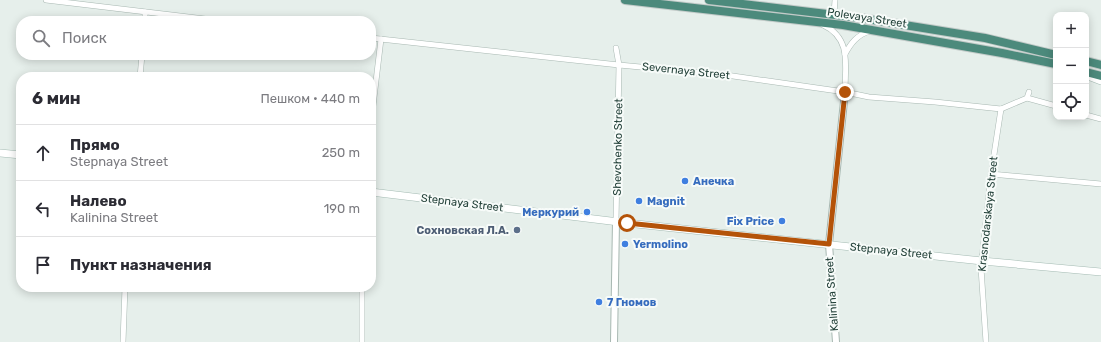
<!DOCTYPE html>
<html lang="ru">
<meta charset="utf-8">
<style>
:root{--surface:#fff;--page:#f2f2f3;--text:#2b2b33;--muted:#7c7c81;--line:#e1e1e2}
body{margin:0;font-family:Rubik,sans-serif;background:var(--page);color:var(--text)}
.controls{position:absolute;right:12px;top:12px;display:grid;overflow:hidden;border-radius:8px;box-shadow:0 2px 10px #0003}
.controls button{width:36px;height:36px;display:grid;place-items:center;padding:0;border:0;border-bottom:1px solid var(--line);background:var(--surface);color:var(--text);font:20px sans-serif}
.stop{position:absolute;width:12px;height:12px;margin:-9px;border:3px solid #b45309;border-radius:50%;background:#fff}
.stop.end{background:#b45309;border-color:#fff;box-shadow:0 1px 4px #0008}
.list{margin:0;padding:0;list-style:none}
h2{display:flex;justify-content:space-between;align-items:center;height:52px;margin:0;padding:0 16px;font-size:17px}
h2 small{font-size:13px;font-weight:400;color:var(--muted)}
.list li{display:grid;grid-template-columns:26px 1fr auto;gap:12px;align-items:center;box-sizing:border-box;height:56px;padding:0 16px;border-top:1px solid var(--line)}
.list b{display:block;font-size:15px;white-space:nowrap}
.list p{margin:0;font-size:13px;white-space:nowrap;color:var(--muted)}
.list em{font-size:13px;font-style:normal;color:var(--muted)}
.icon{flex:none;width:22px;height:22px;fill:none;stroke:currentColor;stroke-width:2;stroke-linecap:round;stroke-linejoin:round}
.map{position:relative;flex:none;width:1101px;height:342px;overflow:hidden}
.search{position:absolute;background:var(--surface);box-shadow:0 2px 10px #0003;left:16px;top:16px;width:360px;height:44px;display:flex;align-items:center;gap:10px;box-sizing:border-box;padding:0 14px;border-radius:16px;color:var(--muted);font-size:15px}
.panel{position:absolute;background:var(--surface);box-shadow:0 2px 10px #0003;left:16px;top:72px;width:360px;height:220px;border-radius:16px}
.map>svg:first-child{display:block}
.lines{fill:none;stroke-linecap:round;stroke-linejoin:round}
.minor-casing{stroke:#a8b8b2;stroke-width:6}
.tertiary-casing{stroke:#a8b8b2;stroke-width:8}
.secondary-casing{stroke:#a4bbb3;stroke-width:8}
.trunk-casing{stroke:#c2cac8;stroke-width:10}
.minor{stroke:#fff;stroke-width:5}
.tertiary{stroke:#fff;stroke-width:6}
.secondary{stroke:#fff;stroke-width:7}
.trunk{stroke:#4c8a7c;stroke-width:8}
.route{stroke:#b45309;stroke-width:5}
.shop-dot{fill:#3f7fe0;stroke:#f7fbf9;stroke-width:1.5}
.service-dot{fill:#5c6f8a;stroke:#f7fbf9;stroke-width:1.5}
.labels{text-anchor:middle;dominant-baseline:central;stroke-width:4;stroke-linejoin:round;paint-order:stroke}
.street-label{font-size:11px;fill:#24423a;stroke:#f7fbf9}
.shop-label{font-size:11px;font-weight:bold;fill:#366cbe;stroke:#f7fbf9;text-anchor:start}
.service-label{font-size:11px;font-weight:bold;fill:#4e5e75;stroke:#f7fbf9;text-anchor:end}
</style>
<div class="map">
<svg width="1101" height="342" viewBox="0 0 1101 342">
<rect width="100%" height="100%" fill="#e6efeb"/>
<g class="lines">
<defs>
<g id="minor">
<polyline points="46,0 222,21"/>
<polyline points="834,14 835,0"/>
<polyline points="145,21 145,12"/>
<path d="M 823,25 C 852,38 845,66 845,92"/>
<polyline points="371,38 619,65 726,75 845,92 869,97 935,102 1001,109"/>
<polyline points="616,48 619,65 616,221"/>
<path d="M 845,54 C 851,43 857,35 870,31"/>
<polyline points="140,77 142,55"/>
<polyline points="1027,98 1056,106"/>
<polyline points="1001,109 1027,98 1029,92"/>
<polyline points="1086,115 1101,119"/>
<polyline points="371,123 381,39"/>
<polyline points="991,174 1101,184"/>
<polyline points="123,342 125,287"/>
<polyline points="362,342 362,287"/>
<polyline points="986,342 981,268 991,174 1001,109"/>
</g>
<g id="tertiary">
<polyline points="614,342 616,221"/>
<polyline points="836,342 829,244 845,92"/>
</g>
<g id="secondary">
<polyline points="1088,76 1101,81"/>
<polyline points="0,153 21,155"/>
<polyline points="371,192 627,223 982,261 1101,272"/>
</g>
<g id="trunk">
<polyline points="625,0 843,25 1002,53 1056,64"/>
<polyline points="709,0 861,18 985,38 1056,55"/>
<polyline points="1086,61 1101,65"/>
<polyline points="1086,72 1101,76"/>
</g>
</defs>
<use href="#minor" class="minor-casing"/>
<use href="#tertiary" class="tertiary-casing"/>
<use href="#secondary" class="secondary-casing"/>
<use href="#trunk" class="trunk-casing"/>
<use href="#minor" class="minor"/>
<use href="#tertiary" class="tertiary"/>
<use href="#secondary" class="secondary"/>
<use href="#trunk" class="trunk"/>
</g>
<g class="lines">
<polyline class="route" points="627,223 829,244 845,92"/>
</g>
<g class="shop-dot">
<circle cx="685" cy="181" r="4"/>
<circle cx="639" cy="201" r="4"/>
<circle cx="587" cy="212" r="4"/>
<circle cx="782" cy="221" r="4"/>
<circle cx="625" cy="244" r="4"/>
<circle cx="599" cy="302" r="4"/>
</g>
<circle class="service-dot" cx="517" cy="230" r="4"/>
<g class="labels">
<g class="street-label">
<text transform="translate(867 18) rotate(9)">Polevaya Street</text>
<text transform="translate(686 71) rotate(6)">Severnaya Street</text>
<text transform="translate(618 147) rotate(-89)">Shevchenko Street</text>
<text transform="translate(462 203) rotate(7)">Stepnaya Street</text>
<text transform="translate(988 214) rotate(-84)">Krasnodarskaya Street</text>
<text transform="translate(891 251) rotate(6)">Stepnaya Street</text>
<text transform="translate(832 294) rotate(-94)">Kalinina Street</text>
</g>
<g class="shop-label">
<text x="693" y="181">Анечка</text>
<text x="647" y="201">Magnit</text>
<text x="579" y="212" text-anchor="end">Меркурий</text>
<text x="774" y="221" text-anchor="end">Fix Price</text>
<text x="633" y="244">Yermolino</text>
<text x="607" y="302">7 Гномов</text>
</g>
<g class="service-label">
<text x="509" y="230">Сохновская Л.А.</text>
</g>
</g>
</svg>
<div class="controls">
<button>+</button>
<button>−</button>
<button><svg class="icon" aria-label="locate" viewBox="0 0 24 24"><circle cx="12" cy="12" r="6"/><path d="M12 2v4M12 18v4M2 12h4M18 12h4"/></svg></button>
</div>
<div class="stop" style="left:627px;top:223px"></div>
<div class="stop end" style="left:845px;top:92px"></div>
<div class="search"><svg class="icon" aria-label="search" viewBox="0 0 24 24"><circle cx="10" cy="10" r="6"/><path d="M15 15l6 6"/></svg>Поиск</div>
<section class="panel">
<h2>6 мин<small>Пешком · 440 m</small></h2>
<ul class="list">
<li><svg class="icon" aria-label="ahead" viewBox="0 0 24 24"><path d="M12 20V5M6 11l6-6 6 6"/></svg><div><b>Прямо</b><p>Stepnaya Street</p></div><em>250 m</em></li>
<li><svg class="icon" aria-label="left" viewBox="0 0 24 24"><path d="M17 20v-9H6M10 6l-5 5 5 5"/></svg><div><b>Налево</b><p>Kalinina Street</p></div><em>190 m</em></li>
<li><svg class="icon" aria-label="arrive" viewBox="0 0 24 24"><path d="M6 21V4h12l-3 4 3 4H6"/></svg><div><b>Пункт назначения</b></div></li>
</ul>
</section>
</div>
